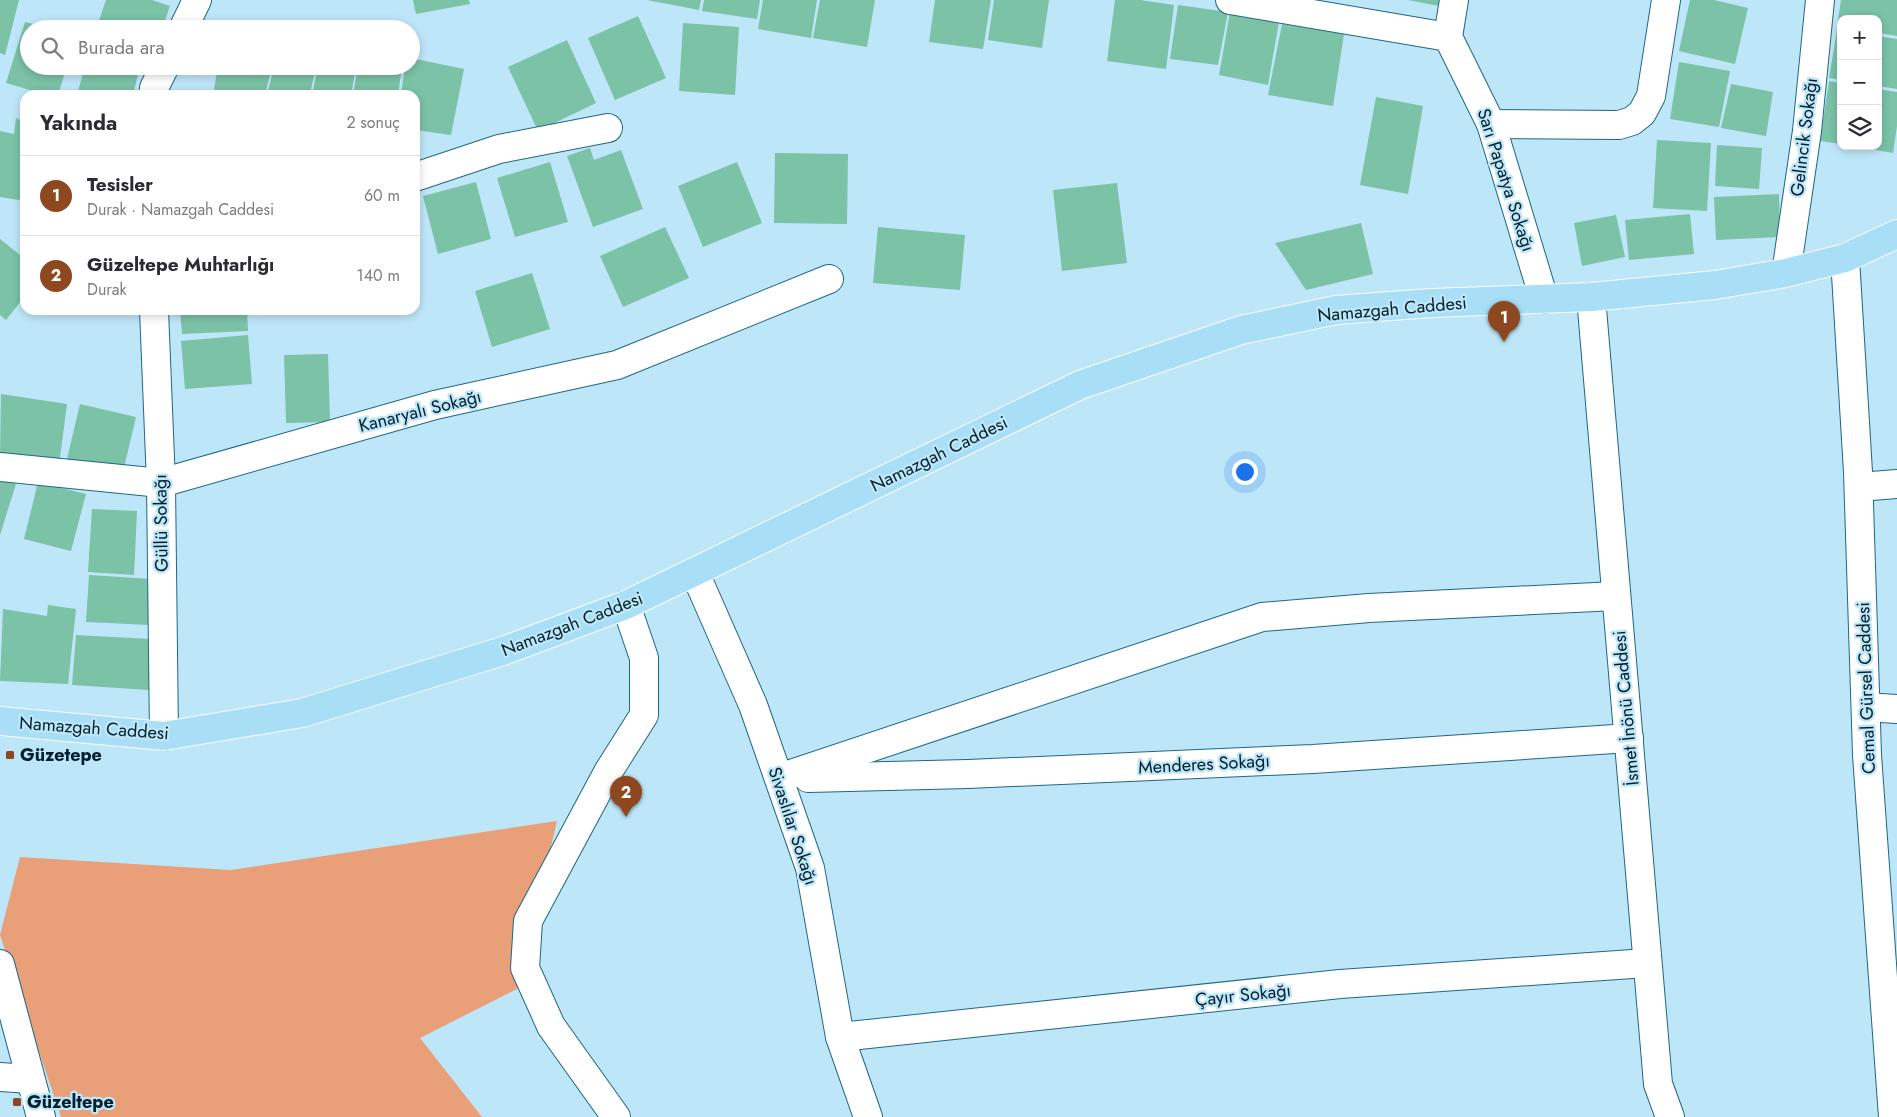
<!DOCTYPE html>
<html lang="tr">
<meta charset="utf-8">
<style>
:root{--surface:#fff;--page:#f2f2f3;--text:#2b2b33;--muted:#7c7c81;--line:#e1e1e2;--accent:#8e481f}
body{margin:0;font-family:Jost,sans-serif;background:var(--page);color:var(--text)}
.controls{position:absolute;right:15px;top:15px;display:grid;overflow:hidden;border-radius:10px;box-shadow:0 2px 8px #0003}
.controls button{width:45px;height:45px;display:grid;place-items:center;padding:0;border:0;border-bottom:1px solid var(--line);background:var(--surface);color:var(--text);font:25px sans-serif}
.you{position:absolute;left:1244px;top:471px;width:18px;height:18px;margin:-12px;border:4px solid #fff;border-radius:50%;background:#1a73e8;box-shadow:0 0 0 8px #1a73e833}
.badge{display:grid;place-items:center;width:32px;height:32px;border-radius:50%;background:var(--accent);color:#fff;font-size:16px;font-weight:700}
.pin{position:absolute;translate:-50% -41px;filter:drop-shadow(0 1px 2px #0008)}
.pin::after{content:'';position:absolute;top:26px;width:18px;height:15px;background:inherit;clip-path:polygon(0 0,100% 0,50% 100%)}
.list{margin:0;padding:0;list-style:none}
h2{display:flex;justify-content:space-between;align-items:center;height:65px;margin:0;padding:0 20px;font-size:21px}
h2 small{font-size:16px;font-weight:400;color:var(--muted)}
.list li{display:grid;grid-template-columns:32px 1fr auto;gap:15px;align-items:center;box-sizing:border-box;height:80px;padding:0 20px;border-top:1px solid var(--line)}
.list b{display:block;font-size:19px;white-space:nowrap}
.list p{margin:0;font-size:16px;white-space:nowrap;color:var(--muted)}
.list em{font-size:16px;font-style:normal;color:var(--muted)}
.icon{flex:none;width:28px;height:28px;fill:none;stroke:currentColor;stroke-width:2;stroke-linecap:round;stroke-linejoin:round}
.map{position:relative;flex:none;width:1897px;height:1117px;overflow:hidden}
.search{position:absolute;background:var(--surface);box-shadow:0 2px 8px #0003;left:20px;top:20px;width:400px;height:55px;display:flex;align-items:center;gap:12px;box-sizing:border-box;padding:0 18px;border-radius:28px;color:var(--muted);font-size:19px}
.panel{position:absolute;background:var(--surface);box-shadow:0 2px 8px #0003;left:20px;top:90px;width:400px;height:225px;border-radius:15px}
.map>svg:first-child{display:block}
.green{fill:#e99f78}
.building{fill:#7bc2a7}
.lines{fill:none;stroke-linecap:round;stroke-linejoin:round}
.minor-casing{stroke:#1f6783;stroke-width:30}
.major-casing{stroke:#fff;stroke-width:30}
.minor{stroke:#fff;stroke-width:28}
.major{stroke:#a8dff6;stroke-width:28}
.poi-dot{fill:#8e481f;stroke:#bee6f9;stroke-width:2}
.labels{text-anchor:middle;dominant-baseline:central;stroke-width:4.5;stroke-linejoin:round;paint-order:stroke}
.street-label{font-size:18px;fill:#021f2b;stroke:#bee6f9}
.poi-label{font-size:18px;font-weight:bold;fill:#021f2b;stroke:#bee6f9;text-anchor:start}
</style>
<div class="map">
<svg width="1897" height="1117" viewBox="0 0 1897 1117">
<rect width="100%" height="100%" fill="#bee6f9"/>
<polygon class="green" points="557,821 517,989 420,1038 482,1117 61,1117 0,935 20,857 231,870"/>
<g class="building">
<polygon points="0,0 19,0 5,55 0,53"/>
<polygon points="106,0 152,0 170,6 162,29 96,29"/>
<polygon points="413,0 469,0 470,4 416,14"/>
<polygon points="647,0 701,0 699,10"/>
<polygon points="704,0 760,0 757,19 702,11"/>
<polygon points="763,0 817,0 811,38 758,29"/>
<polygon points="820,0 875,0 867,47 813,38"/>
<polygon points="935,0 991,0 983,49 929,42"/>
<polygon points="994,0 1049,0 1042,48 988,40"/>
<polygon points="1115,0 1140,0 1174,5 1166,69 1107,61"/>
<polygon points="1408,0 1440,0 1439,6"/>
<polygon points="1690,0 1714,0 1748,8 1735,64 1679,51"/>
<polygon points="1841,0 1897,0 1897,36 1878,33 1878,19 1841,19 1841,27 1837,26"/>
<polygon points="1178,5 1228,12 1218,65 1170,59"/>
<polygon points="1230,12 1279,22 1268,85 1219,75"/>
<polygon points="638,16 666,78 615,100 588,38"/>
<polygon points="25,22 48,28 29,29 29,66 67,66 58,95 47,95 6,83"/>
<polygon points="683,23 739,27 735,95 679,91"/>
<polygon points="1282,24 1344,34 1333,106 1268,95"/>
<polygon points="1837,30 1841,30 1841,80 1829,78"/>
<polygon points="1878,36 1897,39 1897,89 1878,86"/>
<polygon points="567,40 596,103 538,131 508,67"/>
<polygon points="411,58 464,69 451,135 415,130 415,95 401,95 405,66 411,66"/>
<polygon points="1679,62 1730,71 1719,127 1670,119"/>
<polygon points="85,66 140,66 133,95 77,95"/>
<polygon points="218,66 272,67 265,95 213,95"/>
<polygon points="318,66 355,73 351,95 312,95"/>
<polygon points="358,66 402,67 398,95 353,95"/>
<polygon points="274,67 314,75 310,95 267,95"/>
<polygon points="1829,81 1841,83 1841,144 1820,141"/>
<polygon points="1731,84 1773,92 1766,136 1721,128"/>
<polygon points="1878,89 1897,92 1897,126 1893,153 1859,147 1878,146"/>
<polygon points="1376,97 1423,106 1408,194 1360,185"/>
<polygon points="16,118 25,122 25,201 0,197 0,131 14,134"/>
<polygon points="1657,140 1711,143 1707,211 1653,208"/>
<polygon points="1717,145 1762,148 1759,189 1715,186"/>
<polygon points="590,148 594,160 621,150 643,209 593,227 567,156"/>
<polygon points="775,153 848,154 847,224 774,223"/>
<polygon points="550,162 568,222 515,237 497,178"/>
<polygon points="737,162 762,223 703,247 678,186"/>
<polygon points="476,182 491,239 438,254 423,196"/>
<polygon points="1117,183 1127,263 1062,271 1053,190"/>
<polygon points="1779,194 1780,237 1716,240 1714,197"/>
<polygon points="1690,214 1694,254 1629,260 1625,220"/>
<polygon points="1616,215 1625,257 1582,266 1574,223"/>
<polygon points="1361,223 1373,274 1306,290 1275,243"/>
<polygon points="665,227 689,278 623,307 600,256"/>
<polygon points="878,227 965,235 960,290 873,283"/>
<polygon points="0,239 25,259 25,296 6,320 0,315"/>
<polygon points="532,273 550,329 492,347 475,291"/>
<polygon points="180,310 247,310 248,331 182,334"/>
<polygon points="248,335 252,384 185,389 181,341"/>
<polygon points="328,354 330,422 286,423 284,355"/>
<polygon points="1,394 67,404 59,465 0,457"/>
<polygon points="80,404 136,417 123,472 67,459"/>
<polygon points="0,479 16,484 0,535"/>
<polygon points="38,482 86,494 71,551 24,539"/>
<polygon points="92,509 137,511 134,575 88,572"/>
<polygon points="89,575 152,579 149,625 86,622"/>
<polygon points="48,605 76,609 68,684 0,681 3,609 47,616"/>
<polygon points="76,635 151,639 149,690 72,685"/>
</g>
<g class="lines">
<defs>
<g id="minor">
<polyline points="1230,0 1448,37"/>
<polyline points="1454,0 1448,37 1491,124 1544,299"/>
<polyline points="183,29 197,0"/>
<polyline points="153,95 154,88 165,66"/>
<polyline points="1491,124 1619,125 1632,121 1642,113 1651,96 1666,0"/>
<polyline points="415,177 499,149 608,128"/>
<polyline points="1845,258 1858,472 1867,755 1893,1117"/>
<polyline points="1786,273 1807,131 1820,0"/>
<polyline points="1591,297 1658,1084 1670,1117"/>
<polyline points="154,310 161,483 164,736"/>
<polyline points="0,467 161,483 435,405 617,365 829,279"/>
<polyline points="1859,487 1897,484"/>
<polyline points="695,573 753,705 810,868 840,1037 868,1117"/>
<polyline points="1866,707 1897,709"/>
<polyline points="779,778 1262,617 1369,608 1616,596"/>
<polyline points="808,778 968,774 1313,759 1629,738"/>
<polyline points="0,964 41,1117"/>
<polyline points="840,1037 1340,984 1647,963"/>
<polyline points="0,1077 30,1079"/>
<polyline points="616,1117 551,1026 525,968 528,921 608,772 644,715 644,658 626,605"/>
</g>
<polyline id="major" points="0,721 164,736 302,713 503,651 626,605 1080,385 1241,330 1336,310 1431,303 1591,297 1715,285 1786,273 1845,258 1897,234"/>
</defs>
<use href="#minor" class="minor-casing"/>
<use href="#major" class="major-casing"/>
<use href="#minor" class="minor"/>
<use href="#major" class="major"/>
</g>
<g class="poi-dot">
<rect x="5" y="750" width="10" height="10" rx="2.5"/>
<rect x="12" y="1097" width="10" height="10" rx="2.5"/>
</g>
<g class="labels">
<g class="street-label">
<text transform="translate(1804 137) rotate(-83)">Gelincik Sokağı</text>
<text transform="translate(1506 180) rotate(72)">Sarı Papatya Sokağı</text>
<text transform="translate(1392 309) rotate(-5)">Namazgah Caddesi</text>
<text transform="translate(420 411) rotate(-14)">Kanaryalı Sokağı</text>
<text transform="translate(939 454) rotate(-26)">Namazgah Caddesi</text>
<text transform="translate(161 523) rotate(-91)">Güllü Sokağı</text>
<text transform="translate(572 624) rotate(-21)">Namazgah Caddesi</text>
<text transform="translate(1866 688) rotate(-92)">Cemal Gürsel Caddesi</text>
<text transform="translate(1626 708) rotate(-95)">İsmet İnönü Caddesi</text>
<text transform="translate(94 728) rotate(4)">Namazgah Caddesi</text>
<text transform="translate(1204 764) rotate(-3)">Menderes Sokağı</text>
<text transform="translate(793 826) rotate(72)">Sivaslılar Sokağı</text>
<text transform="translate(1243 995) rotate(-6)">Çayır Sokağı</text>
</g>
<g class="poi-label">
<text x="20" y="755">Güzetepe</text>
<text x="27" y="1102">Güzeltepe</text>
</g>
</g>
</svg>
<div class="controls">
<button>+</button>
<button>−</button>
<button><svg class="icon" aria-label="layers" viewBox="0 0 24 24"><path d="M12 4l9 5-9 5-9-5zM3 14l9 5 9-5"/></svg></button>
</div>
<div class="you"></div>
<div class="pin badge" style="left:1504px;top:342px">1</div>
<div class="pin badge" style="left:626px;top:817px">2</div>
<div class="search"><svg class="icon" aria-label="search" viewBox="0 0 24 24"><circle cx="10" cy="10" r="6"/><path d="M15 15l6 6"/></svg>Burada ara</div>
<section class="panel">
<h2>Yakında<small>2 sonuç</small></h2>
<ul class="list">
<li><span class="badge">1</span><div><b>Tesisler</b><p>Durak · Namazgah Caddesi</p></div><em>60 m</em></li>
<li><span class="badge">2</span><div><b>Güzeltepe Muhtarlığı</b><p>Durak</p></div><em>140 m</em></li>
</ul>
</section>
</div>
